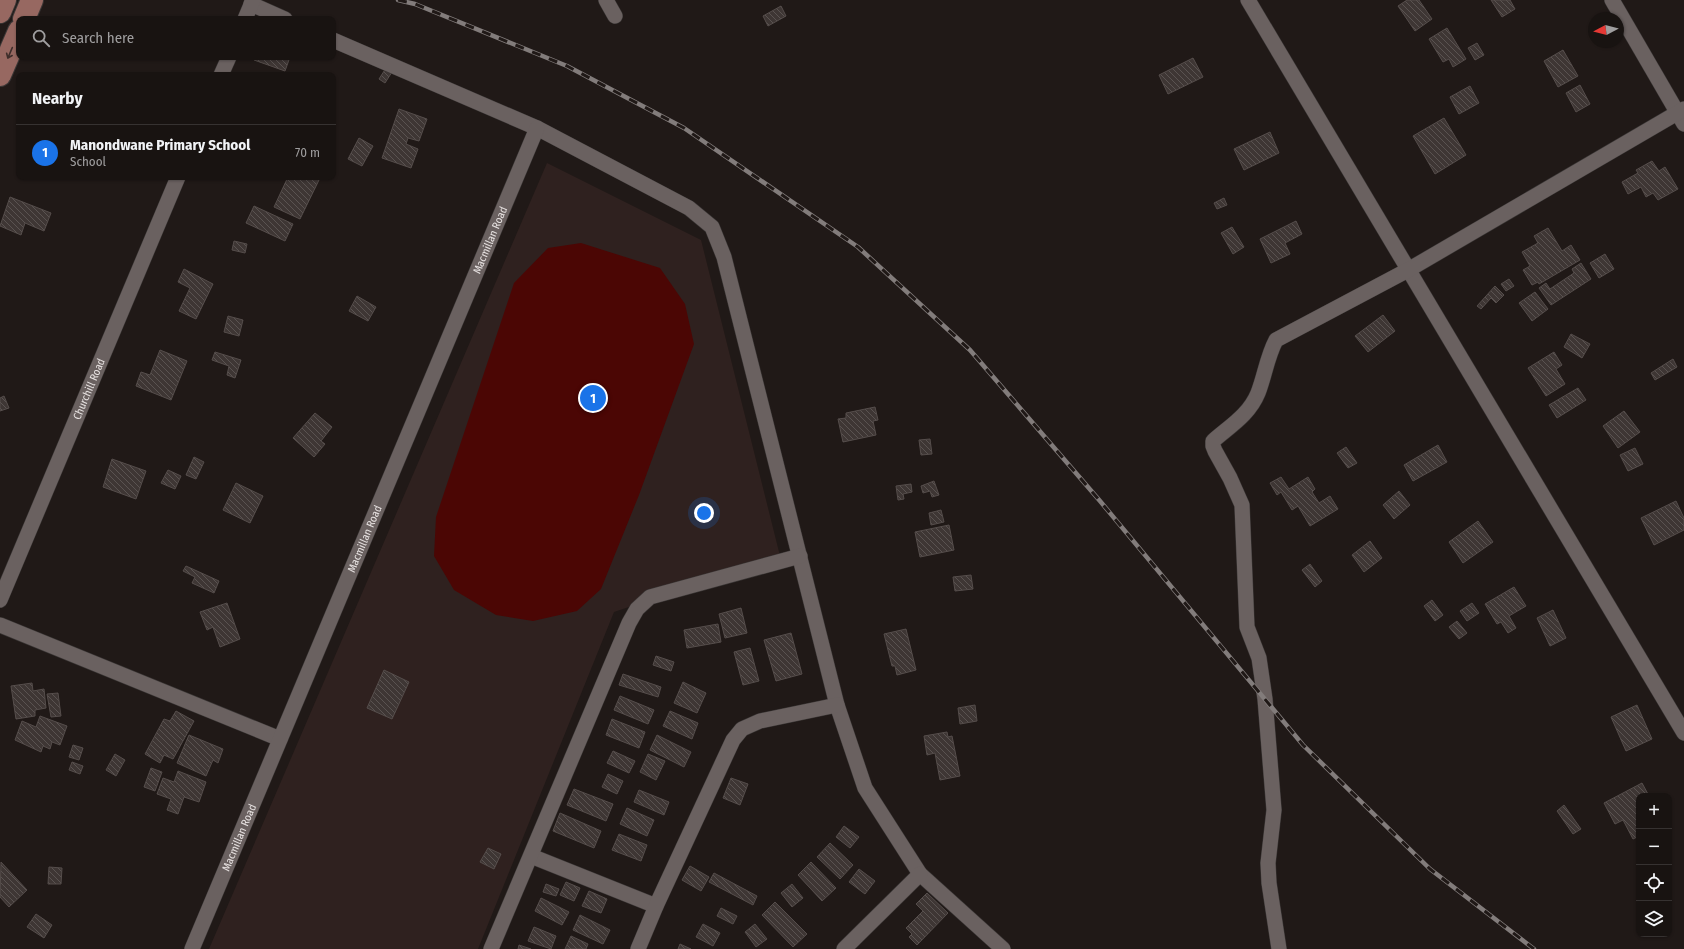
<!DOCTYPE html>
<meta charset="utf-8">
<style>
:root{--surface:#181311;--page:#25201f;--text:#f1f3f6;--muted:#9f9e9f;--line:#363231;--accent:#1a73e8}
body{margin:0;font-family:"Fira Sans Condensed",sans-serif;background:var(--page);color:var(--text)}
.controls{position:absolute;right:12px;bottom:12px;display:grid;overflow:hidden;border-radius:8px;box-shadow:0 1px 3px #0004}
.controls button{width:36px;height:36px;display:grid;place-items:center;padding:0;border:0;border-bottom:1px solid var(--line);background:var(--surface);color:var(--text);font:20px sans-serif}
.compass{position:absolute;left:1588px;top:12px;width:36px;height:36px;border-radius:50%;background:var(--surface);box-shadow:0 1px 3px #0004;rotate:263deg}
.you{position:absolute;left:704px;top:513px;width:14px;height:14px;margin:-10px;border:3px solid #fff;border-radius:50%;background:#1a73e8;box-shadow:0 0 0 6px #1a73e833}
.badge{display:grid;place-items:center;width:26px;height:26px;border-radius:50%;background:var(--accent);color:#fff;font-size:13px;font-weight:700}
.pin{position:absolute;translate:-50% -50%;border:2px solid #fff;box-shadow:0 1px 4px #0006}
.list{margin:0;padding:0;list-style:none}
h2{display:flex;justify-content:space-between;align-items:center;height:52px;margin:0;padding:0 16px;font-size:17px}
h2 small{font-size:13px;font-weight:400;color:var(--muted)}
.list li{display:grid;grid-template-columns:26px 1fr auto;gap:12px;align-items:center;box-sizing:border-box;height:56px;padding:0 16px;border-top:1px solid var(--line)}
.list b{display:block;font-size:15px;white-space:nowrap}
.list p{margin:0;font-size:13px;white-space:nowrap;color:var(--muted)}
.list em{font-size:13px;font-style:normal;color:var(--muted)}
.icon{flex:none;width:22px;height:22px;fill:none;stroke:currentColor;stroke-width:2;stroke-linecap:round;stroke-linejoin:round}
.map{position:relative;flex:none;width:1684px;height:949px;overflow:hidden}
.search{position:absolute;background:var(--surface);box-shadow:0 1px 3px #0004;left:16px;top:16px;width:320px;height:44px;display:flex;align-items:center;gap:10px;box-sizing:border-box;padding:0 14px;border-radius:8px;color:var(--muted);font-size:15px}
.panel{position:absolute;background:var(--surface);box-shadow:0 1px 3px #0004;left:16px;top:72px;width:320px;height:108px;border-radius:8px}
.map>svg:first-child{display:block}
.built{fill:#2f211f}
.park{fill:#4b0604}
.building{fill:url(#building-back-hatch);stroke:#554d4b}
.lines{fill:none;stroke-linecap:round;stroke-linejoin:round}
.street-casing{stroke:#3a3635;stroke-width:16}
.primary-casing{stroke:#3a3635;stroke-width:24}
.street{stroke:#6a6160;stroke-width:15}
.primary{stroke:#976861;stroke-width:22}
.rail-casing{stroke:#827c7b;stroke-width:4.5}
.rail{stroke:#201917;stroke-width:3;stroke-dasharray:9;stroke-linecap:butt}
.oneway{stroke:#3e2d2a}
.labels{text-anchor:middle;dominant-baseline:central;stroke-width:3.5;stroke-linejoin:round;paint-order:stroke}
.street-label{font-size:11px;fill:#e7e2e1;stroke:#201917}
</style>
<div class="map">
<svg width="1684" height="949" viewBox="0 0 1684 949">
<defs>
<pattern id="building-back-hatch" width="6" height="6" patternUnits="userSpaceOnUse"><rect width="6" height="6" fill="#3e3634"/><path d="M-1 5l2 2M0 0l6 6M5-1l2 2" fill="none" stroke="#5a5351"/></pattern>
</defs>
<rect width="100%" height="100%" fill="#201917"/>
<polygon class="built" points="547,163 701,240 780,556 614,612 478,949 209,949"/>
<polygon class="park" points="581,243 660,268 685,304 694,344 639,495 601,589 577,611 533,621 496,615 454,590 434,556 436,517 514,283 548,248"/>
<g class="building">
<polygon points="1407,0 1419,0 1432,19 1415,31 1398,6"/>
<polygon points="1491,0 1510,0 1515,9 1502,17"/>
<polygon points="781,6 786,16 768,26 763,16"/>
<polygon points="1447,28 1466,59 1453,67 1449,59 1443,62 1429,39"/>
<polygon points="1477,43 1484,55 1475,60 1468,48"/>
<polygon points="1563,50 1578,76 1558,87 1544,61"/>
<polygon points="255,57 290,57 285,71 254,60"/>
<polygon points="1193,58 1203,77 1168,94 1159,75"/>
<polygon points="386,68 392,72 385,83 379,79"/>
<polygon points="1580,85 1590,104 1576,112 1566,93"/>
<polygon points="1470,86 1479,103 1459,114 1450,97"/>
<polygon points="399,109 427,119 419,141 408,138 406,144 418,149 411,168 382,158"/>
<polygon points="1444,118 1466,155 1435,174 1413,136"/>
<polygon points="1270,132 1279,153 1244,170 1234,149"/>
<polygon points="359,138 373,146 362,166 348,159"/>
<polygon points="1652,161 1659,171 1665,167 1678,189 1658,200 1653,193 1646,197 1641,187 1628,194 1622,182 1638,173 1636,170"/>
<polygon points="288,177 313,177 319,180 300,219 274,207"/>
<polygon points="10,197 51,213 44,231 25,223 21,235 0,226"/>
<polygon points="1224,198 1227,205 1217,209 1214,203"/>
<polygon points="254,206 293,224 285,241 246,223"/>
<polygon points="1296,221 1302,234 1285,243 1290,254 1271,263 1260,239"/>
<polygon points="1232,227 1244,247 1233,254 1221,233"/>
<polygon points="1548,228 1562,251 1571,245 1580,260 1539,284 1538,282 1532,285 1523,270 1530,266 1522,252 1538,243 1534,236"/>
<polygon points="234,241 247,244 245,253 232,250"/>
<polygon points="1605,254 1614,269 1599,278 1590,263"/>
<polygon points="1581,263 1591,279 1551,305 1539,288 1546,283 1550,289 1574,273 1572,269"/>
<polygon points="184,269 213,284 196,319 179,311 190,288 178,282"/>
<polygon points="1509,279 1514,286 1506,291 1501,284"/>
<polygon points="1495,286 1504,295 1496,303 1491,298 1481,309 1477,306"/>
<polygon points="1535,292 1548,309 1532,321 1519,303"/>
<polygon points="357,296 376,307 368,321 349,311"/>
<polygon points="1383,315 1395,331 1368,352 1355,336"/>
<polygon points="228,316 243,320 239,336 224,332"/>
<polygon points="1571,334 1590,344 1582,358 1564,347"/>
<polygon points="160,350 187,361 171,400 136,386 141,372 150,375"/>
<polygon points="215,352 241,360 235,378 227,375 229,366 212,360"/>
<polygon points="1554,352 1562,365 1556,369 1565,384 1546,396 1528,368"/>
<polygon points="1673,359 1677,367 1655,380 1651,373"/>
<polygon points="1578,388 1586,400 1557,418 1549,405"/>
<polygon points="4,396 9,408 0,411 0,398"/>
<polygon points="875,407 878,420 873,421 876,435 843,442 838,419 846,418 846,413"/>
<polygon points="1624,411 1640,432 1618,448 1603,426"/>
<polygon points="315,413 332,427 321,441 325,444 314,457 293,438"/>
<polygon points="930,439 932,454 921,455 919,440"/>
<polygon points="1438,445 1447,462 1413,481 1404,465"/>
<polygon points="1346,447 1357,463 1348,468 1337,453"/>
<polygon points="1635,448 1643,464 1628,471 1620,455"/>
<polygon points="194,457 204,462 196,479 186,475"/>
<polygon points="112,459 146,471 136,499 103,487"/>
<polygon points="168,470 181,476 175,489 161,483"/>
<polygon points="1281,477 1289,489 1308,477 1315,489 1312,492 1319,503 1330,496 1338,509 1310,526 1298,506 1292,510 1281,492 1277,495 1270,483"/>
<polygon points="934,481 939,495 932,497 930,491 923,493 921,486"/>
<polygon points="236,483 263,496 250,523 223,510"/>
<polygon points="911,484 912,492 903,494 904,499 898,500 896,486"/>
<polygon points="1399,491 1410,505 1394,519 1383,505"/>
<polygon points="1676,501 1684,518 1684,530 1654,545 1641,518"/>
<polygon points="941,510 944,522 931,525 929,513"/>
<polygon points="1478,521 1493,542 1463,563 1449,542"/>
<polygon points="949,525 954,550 920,557 915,532"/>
<polygon points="1370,541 1382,558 1364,572 1352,555"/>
<polygon points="1310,564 1322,581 1315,587 1302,570"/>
<polygon points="186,566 219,581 214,593 192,583 195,577 183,571"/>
<polygon points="971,575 973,589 955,591 953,577"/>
<polygon points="1514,587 1526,606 1509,616 1516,628 1508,633 1501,622 1497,624 1485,604"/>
<polygon points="1432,600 1443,615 1435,621 1424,606"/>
<polygon points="227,603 240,639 220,647 213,627 207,630 200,612"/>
<polygon points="1472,603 1479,613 1467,621 1460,611"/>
<polygon points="741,608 747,633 725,638 719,614"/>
<polygon points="1553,610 1566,638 1550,646 1537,618"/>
<polygon points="1457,621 1467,633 1459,639 1449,627"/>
<polygon points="718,624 721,642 687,648 684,630"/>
<polygon points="906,629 916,670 897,675 895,666 892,666 884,634"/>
<polygon points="791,633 802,674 776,681 764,640"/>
<polygon points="750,648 759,681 743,685 734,652"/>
<polygon points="656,656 674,662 671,671 653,665"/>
<polygon points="384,670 409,682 392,719 367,708"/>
<polygon points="623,674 661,687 658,697 619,685"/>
<polygon points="683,682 706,693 697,713 674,703"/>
<polygon points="32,683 33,691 44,689 46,708 35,710 35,716 16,719 11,686"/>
<polygon points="58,693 61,716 51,717 47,694"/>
<polygon points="620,696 654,710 648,724 614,710"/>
<polygon points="975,705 977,721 960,724 958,708"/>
<polygon points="1637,705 1652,739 1626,751 1611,717"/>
<polygon points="176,711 194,721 173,759 164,755 160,763 145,754 164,719 170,721"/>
<polygon points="670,711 698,723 692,739 663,726"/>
<polygon points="40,716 67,726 60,745 52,742 50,749 43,746 41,752 15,740 22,721 36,727"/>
<polygon points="612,719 645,732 639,748 606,735"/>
<polygon points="947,732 948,737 952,736 960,776 940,780 935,753 927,755 924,736"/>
<polygon points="189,735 223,749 218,763 213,760 206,776 177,763"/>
<polygon points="657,735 691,752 684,767 650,750"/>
<polygon points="73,745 83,748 79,760 69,757"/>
<polygon points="613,751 635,761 629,773 607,763"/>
<polygon points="115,754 125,760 116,776 106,770"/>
<polygon points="648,754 665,761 656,780 640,772"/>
<polygon points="72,762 83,766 80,774 69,770"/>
<polygon points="151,768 162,772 155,791 144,787"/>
<polygon points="178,771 206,782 199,802 184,797 178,814 167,810 171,799 157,794 163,778 174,782"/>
<polygon points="608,774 623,781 617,794 602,787"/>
<polygon points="731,778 748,784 740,805 723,798"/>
<polygon points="1642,783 1649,796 1639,796 1639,836 1633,839 1623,820 1615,824 1604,803"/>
<polygon points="574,789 613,804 606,821 567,805"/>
<polygon points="639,790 669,802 664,815 634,802"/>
<polygon points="1564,805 1581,829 1573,834 1557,811"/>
<polygon points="627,808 654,820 647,836 620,824"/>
<polygon points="560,813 601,831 594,848 553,831"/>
<polygon points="844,826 859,837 850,848 836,837"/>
<polygon points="619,834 647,845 641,861 612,850"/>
<polygon points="830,843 853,865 840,879 817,857"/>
<polygon points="488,848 501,854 494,869 480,862"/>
<polygon points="1,862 27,890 9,907 0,897"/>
<polygon points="811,862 836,888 822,901 798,875"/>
<polygon points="690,866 709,877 701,891 682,880"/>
<polygon points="49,867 62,868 61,884 48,884"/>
<polygon points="859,869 875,881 865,894 849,882"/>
<polygon points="714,873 757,896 753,905 709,882"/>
<polygon points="566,882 580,888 574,901 560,895"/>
<polygon points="546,884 559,889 556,896 543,892"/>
<polygon points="792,884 803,898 792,907 781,893"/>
<polygon points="589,891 607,899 601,913 582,906"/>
<polygon points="927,893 948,913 917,945 909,937 912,934 906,928 923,911 916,904"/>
<polygon points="541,898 569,912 562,925 535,911"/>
<polygon points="775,902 807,934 793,947 762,915"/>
<polygon points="721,908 737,916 733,924 717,916"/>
<polygon points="36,914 52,925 44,938 27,927"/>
<polygon points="580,915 610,930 603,944 573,930"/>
<polygon points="703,924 720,933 713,946 696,937"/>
<polygon points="755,924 767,939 756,947 745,932"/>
<polygon points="534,927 556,936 551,949 528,941"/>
<polygon points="571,936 588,944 586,949 565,949"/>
<polygon points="680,944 691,949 678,949"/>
<polygon points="519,945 531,949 518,949"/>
</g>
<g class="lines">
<defs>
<g id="street">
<polyline points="606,0 615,16"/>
<polyline points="1248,0 1684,733"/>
<polyline points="1612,0 1684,124"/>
<polyline points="251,4 285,19"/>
<polyline points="245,19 253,0"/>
<polyline points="333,40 537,128 689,208 712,227 724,257 837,705 865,788 920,874 1003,949"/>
<polyline points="221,75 229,57"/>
<path id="s1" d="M 0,600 L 178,177"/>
<polyline points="0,625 280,739"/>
<polyline points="531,856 656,906"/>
<path id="s2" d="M 192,949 L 537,128"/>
<polyline points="491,949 629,623 637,609 650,597 800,556"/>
<polyline points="638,949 656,906 733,740 742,729 760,721 837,705"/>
<polyline points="844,949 920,874"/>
<path d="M 1279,949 L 1269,883 L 1268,863 L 1274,810 L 1265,699 L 1259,658 L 1247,627 L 1242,505 L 1230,478 L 1215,451 L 1213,446 L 1213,441 C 1230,426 1249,415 1258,393 C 1265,375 1267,357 1276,340 L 1408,270 L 1684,109"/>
</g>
<g id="primary">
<polyline points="0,12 5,0"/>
<polyline points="24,19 32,0"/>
<polyline points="0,75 19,31"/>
</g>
</defs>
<use href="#street" class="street-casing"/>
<use href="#primary" class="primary-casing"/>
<use href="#street" class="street"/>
<use href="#primary" class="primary"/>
<defs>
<polyline id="rail" points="398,0 415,4 567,66 684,128 858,247 970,350 1100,501 1303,745 1430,869 1534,949"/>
</defs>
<use href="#rail" class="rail-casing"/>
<use href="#rail" class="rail"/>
</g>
<defs><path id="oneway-shaft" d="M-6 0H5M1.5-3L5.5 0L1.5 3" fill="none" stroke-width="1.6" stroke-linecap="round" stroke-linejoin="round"/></defs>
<use class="oneway" href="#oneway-shaft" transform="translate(10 53) rotate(113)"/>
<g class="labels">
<g class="street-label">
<text stroke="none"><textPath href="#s2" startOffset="769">Macmillan Road</textPath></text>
<text stroke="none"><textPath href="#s1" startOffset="229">Churchill Road</textPath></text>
<text stroke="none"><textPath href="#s2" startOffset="445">Macmillan Road</textPath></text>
<text stroke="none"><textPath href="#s2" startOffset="121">Macmillan Road</textPath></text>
</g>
</g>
</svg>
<div class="controls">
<button>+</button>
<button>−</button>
<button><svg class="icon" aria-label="locate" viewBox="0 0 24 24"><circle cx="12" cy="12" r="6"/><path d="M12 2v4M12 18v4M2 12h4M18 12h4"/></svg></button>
<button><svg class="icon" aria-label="layers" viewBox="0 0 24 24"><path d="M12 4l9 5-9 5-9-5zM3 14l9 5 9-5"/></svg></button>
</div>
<svg class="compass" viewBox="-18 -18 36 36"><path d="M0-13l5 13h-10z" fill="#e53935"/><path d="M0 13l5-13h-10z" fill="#9f9e9f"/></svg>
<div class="you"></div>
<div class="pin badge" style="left:593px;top:398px">1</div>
<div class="search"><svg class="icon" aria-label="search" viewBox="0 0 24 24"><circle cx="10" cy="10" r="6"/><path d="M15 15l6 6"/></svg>Search here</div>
<section class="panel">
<h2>Nearby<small></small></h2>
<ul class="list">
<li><span class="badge">1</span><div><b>Manondwane Primary School</b><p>School</p></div><em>70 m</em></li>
</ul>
</section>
</div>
